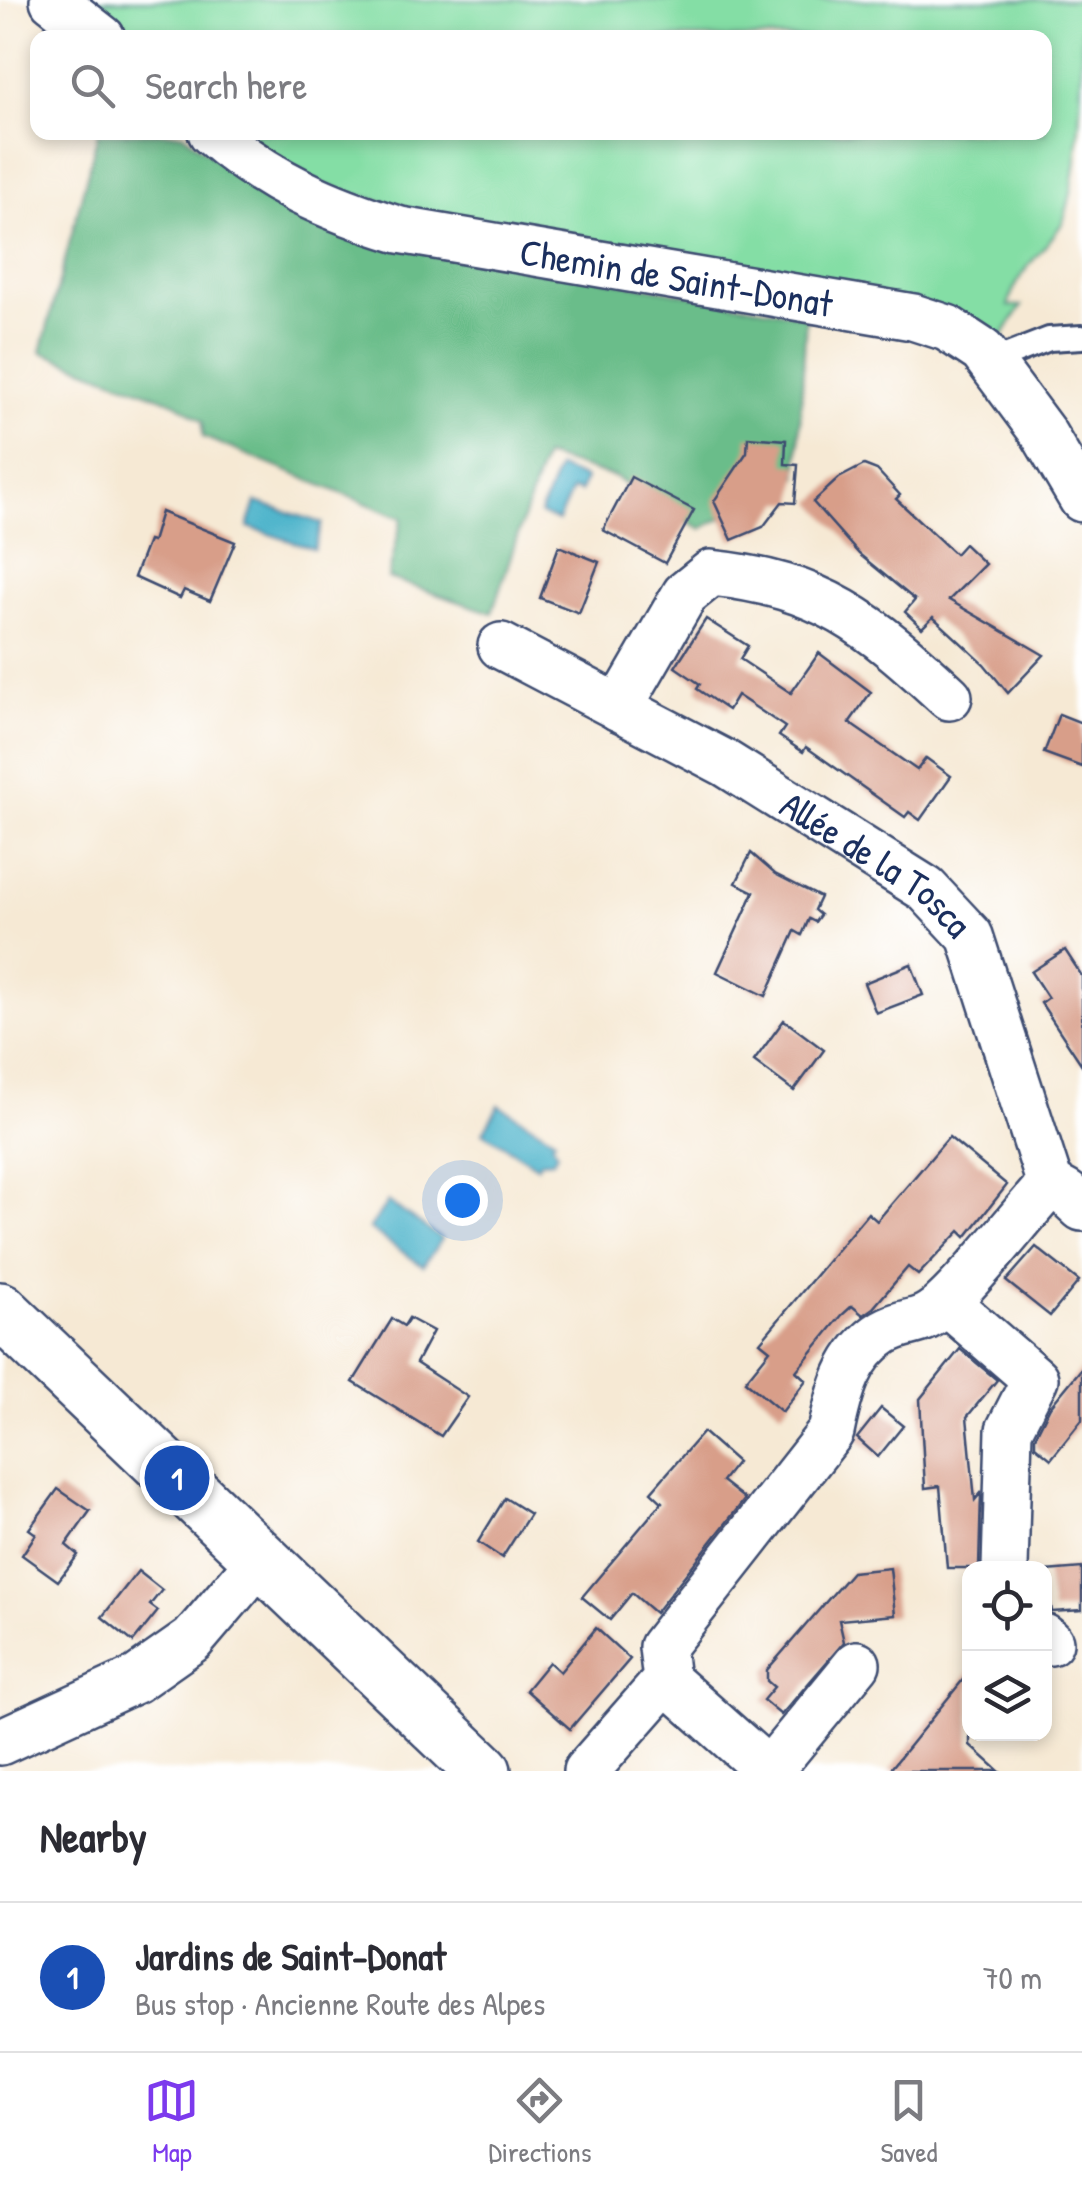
<!DOCTYPE html>
<meta charset="utf-8">
<style>
:root{--surface:#fff;--page:#f7f7f7;--text:#2b2b33;--muted:#7c7c81;--line:#e1e1e2;--accent:#7c3aed}
body{margin:0;font-family:"Patrick Hand",sans-serif;background:var(--page);color:var(--text)}
.controls{position:absolute;right:30px;bottom:30px;display:grid;overflow:hidden;border-radius:20px;box-shadow:0 5px 15px #0003}
.controls button{width:90px;height:90px;display:grid;place-items:center;padding:0;border:0;border-bottom:2px solid var(--line);background:var(--surface);color:var(--text);font:50px sans-serif}
.you{position:absolute;left:462px;top:1200px;width:35px;height:35px;margin:-25px;border:8px solid #fff;border-radius:50%;background:#1a73e8;box-shadow:0 0 0 15px #1a73e833}
.badge{display:grid;place-items:center;width:65px;height:65px;border-radius:50%;background:var(--accent);color:#fff;font-size:32px;font-weight:700}
.pin{position:absolute;translate:-50% -50%;border:5px solid #fff;box-shadow:0 2px 10px #0006}
.list{margin:0;padding:0;list-style:none}
h2{display:flex;justify-content:space-between;align-items:center;height:130px;margin:0;padding:0 40px;font-size:42px}
h2 small{font-size:32px;font-weight:400;color:var(--muted)}
.list li{display:grid;grid-template-columns:65px 1fr auto;gap:30px;align-items:center;box-sizing:border-box;height:150px;padding:0 40px;border-top:2px solid var(--line)}
.list b{display:block;font-size:38px;white-space:nowrap}
.list p{margin:0;font-size:32px;white-space:nowrap;color:var(--muted)}
.list em{font-size:32px;font-style:normal;color:var(--muted)}
.icon{flex:none;width:55px;height:55px;fill:none;stroke:currentColor;stroke-width:2;stroke-linecap:round;stroke-linejoin:round}
.map{position:relative;flex:none;width:1082px;height:1771px;overflow:hidden}
.search{position:absolute;background:var(--surface);box-shadow:0 5px 15px #0003;left:30px;right:30px;top:30px;height:110px;display:flex;align-items:center;gap:25px;box-sizing:border-box;padding:0 35px;border-radius:20px;color:var(--muted);font-size:38px}
.sheet{height:280px;background:var(--surface)}
nav{display:flex;justify-content:space-around;align-items:center;box-sizing:border-box;height:140px;border-top:2px solid var(--line);background:var(--surface);font-size:28px;color:var(--muted)}
nav a{display:grid;justify-items:center;gap:5px}
nav .on{color:var(--accent)}
.map>svg:first-child{display:block}
.green{fill:#84dea5;stroke:#508682;stroke-width:2.5}
.forest{fill:#6bbd8a;stroke:#437674;stroke-width:2.5}
.water{fill:#4db4cb;stroke:#347294;stroke-width:2.5}
.building{fill:#d89e89}
.lines{fill:none;stroke-linecap:round;stroke-linejoin:round}
.lane-casing{stroke:#3c4b70;stroke-width:28}
.street-casing{stroke:#3c4b70;stroke-width:50}
.secondary-casing{stroke:#3c4b70;stroke-width:60}
.lane{stroke:#fff;stroke-width:22}
.street{stroke:#fff;stroke-width:45}
.secondary{stroke:#fff;stroke-width:55}
.labels{text-anchor:middle;dominant-baseline:central;stroke-width:9;stroke-linejoin:round;paint-order:stroke}
.street-label{font-size:38px;fill:#1b2f5e;stroke:#fff}
</style>
<div class="map">
<svg width="1082" height="1771" viewBox="0 0 1082 1771">
<rect width="100%" height="100%" fill="#fff"/>
<filter id="ink" filterUnits="userSpaceOnUse"><feTurbulence type="fractalNoise" baseFrequency=".01" numOctaves="2"/><feDisplacementMap in="SourceGraphic" scale="20" xChannelSelector="R" yChannelSelector="G"/><feConvolveMatrix kernelMatrix="1 2 1 2 8 2 1 2 1" color-interpolation-filters="sRGB"/></filter>
<filter id="wash" filterUnits="userSpaceOnUse"><feTurbulence type="fractalNoise" baseFrequency=".0048" numOctaves="4" result="noise"/><feDisplacementMap in="SourceGraphic" scale="40" xChannelSelector="R" yChannelSelector="G"/><feGaussianBlur stdDeviation="2.25" result="paint"/><feColorMatrix in="noise" values="0 0 0 0 0 0 0 0 0 0 0 0 0 0 0 0 0 1.4 0 .05"/><feComposite in="paint" operator="in"/></filter>
<g filter="url(#wash)">
<rect width="100%" height="100%" fill="#f6e9d4"/>
<path class="green" d="M 80,0 L 1082,0 C 1082,61 1082,171 1063,222 C 1043,254 1019,267 1008,306 L 1022,306 L 997,344 L 414,211 L 305,180 L 241,133 L 1044,132 L 1044,38 L 131,38 Z"/>
<polygon class="forest" points="98,133 182,133 280,208 333,230 806,316 797,478 701,529 614,477 544,456 492,613 388,578 402,518 203,437 203,421 176,403 41,352"/>
<g class="water">
<polygon points="558,468 585,479 580,492 572,490 558,521 540,514"/>
<polygon points="256,502 322,523 314,549 248,527"/>
<polygon points="499,1105 555,1139 552,1143 557,1153 553,1160 540,1161 537,1166 483,1132"/>
<polygon points="388,1202 442,1239 423,1266 369,1229"/>
</g>
<g id="blocks">
<g class="building">
<polygon points="748,437 786,440 785,464 798,465 795,503 782,502 763,527 732,540 714,501 747,452"/>
<polygon points="864,465 877,470 900,495 896,499 955,554 964,544 985,564 949,600 1044,655 1008,693 984,664 933,617 922,628 905,612 915,600 859,554 813,502 839,478"/>
<polygon points="631,477 694,510 665,563 603,530"/>
<polygon points="161,512 235,542 210,601 184,590 180,598 134,577 148,541 152,542"/>
<polygon points="559,546 599,562 579,613 540,598"/>
<polygon points="706,619 748,646 740,659 791,693 819,653 871,692 849,723 917,770 926,758 951,776 920,820 909,812 905,817 806,747 803,752 779,736 785,727 737,695 728,710 697,689 700,684 675,667"/>
<polygon points="1059,714 1082,723 1082,767 1044,753"/>
<polygon points="751,853 775,874 820,897 814,910 820,915 815,922 809,919 802,935 795,931 766,996 717,972 754,892 736,883"/>
<polygon points="1065,950 1082,976 1082,1065 1041,1003 1048,998 1031,972"/>
<polygon points="911,964 923,995 876,1013 864,983"/>
<polygon points="784,1020 824,1050 794,1091 754,1061"/>
<polygon points="949,1137 1007,1185 966,1237 960,1231 918,1275 908,1267 873,1308 863,1315 852,1306 842,1315 796,1371 806,1380 782,1412 745,1381 770,1350 760,1342 868,1213 877,1221"/>
<polygon points="1036,1247 1079,1281 1050,1316 1006,1281"/>
<polygon points="409,1318 433,1331 416,1363 468,1397 441,1436 353,1382 392,1319 404,1326"/>
<polygon points="960,1349 997,1380 967,1417 975,1500 981,1493 979,1568 947,1568 940,1486 925,1488 920,1399"/>
<polygon points="1082,1368 1082,1420 1051,1459 1035,1446 1035,1437 1050,1407"/>
<polygon points="881,1408 903,1426 878,1457 857,1438"/>
<polygon points="703,1432 737,1462 722,1481 745,1499 655,1613 632,1593 610,1620 582,1597 662,1502 651,1492"/>
<polygon points="58,1489 90,1511 66,1545 78,1555 58,1581 22,1555 36,1534 29,1529"/>
<polygon points="505,1498 530,1514 502,1558 478,1542"/>
<polygon points="890,1568 895,1615 839,1620 844,1642 781,1715 763,1700 774,1687 767,1681 767,1670 852,1572"/>
<polygon points="1082,1568 1082,1610 1052,1612 1046,1571"/>
<polygon points="138,1571 162,1590 150,1605 158,1611 133,1642 102,1617"/>
<polygon points="596,1628 630,1659 570,1729 526,1690 549,1662 560,1672"/>
<polygon points="970,1671 970,1745 999,1771 889,1771"/>
</g>
</g>
</g>
<g filter="url(#ink)">
<use href="#blocks" fill-opacity="0" stroke="#3c4b70" stroke-width="2.5"/>
<g class="lines">
<defs>
<polyline id="lane" points="990,362 1049,339 1082,337"/>
<g id="street">
<polyline points="53,0 102,38"/>
<path id="s1" d="M 211,132 C 268,182 328,208 400,230 L 913,317 L 947,328 L 982,351 L 1043,433 L 1082,499"/>
<path id="s2" d="M 501,646 L 725,763 L 926,889 L 970,936 L 1050,1184 L 1066,1193 L 1082,1208"/>
<path d="M 619,708 L 685,594 L 711,573 C 823,585 869,623 949,697"/>
<polyline points="946,1302 1035,1379 1009,1430 1005,1568"/>
<polyline points="1044,1637 1050,1642"/>
<polyline points="666,1680 764,1767 774,1765 857,1664"/>
<polyline points="0,1742 135,1680 192,1640 261,1559"/>
<path d="M 586,1771 L 666,1680 L 662,1647 L 831,1432 C 839,1393 848,1354 884,1332 C 908,1318 921,1327 946,1302 C 983,1266 1015,1223 1050,1184"/>
</g>
<polyline id="secondary" points="0,1310 483,1771"/>
</defs>
<use href="#lane" class="lane-casing"/>
<use href="#street" class="street-casing"/>
<use href="#secondary" class="secondary-casing"/>
<use href="#lane" class="lane"/>
<use href="#street" class="street"/>
<use href="#secondary" class="secondary"/>
</g>
</g>
<g class="labels">
<g class="street-label">
<text stroke="none"><textPath href="#s1" startOffset="495">Chemin de Saint-Donat</textPath></text>
<text stroke="none"><textPath href="#s2" startOffset="435">Allée de la Tosca</textPath></text>
</g>
</g>
</svg>
<div class="controls">
<button><svg class="icon" aria-label="locate" viewBox="0 0 24 24"><circle cx="12" cy="12" r="6"/><path d="M12 2v4M12 18v4M2 12h4M18 12h4"/></svg></button>
<button><svg class="icon" aria-label="layers" viewBox="0 0 24 24"><path d="M12 4l9 5-9 5-9-5zM3 14l9 5 9-5"/></svg></button>
</div>
<div class="you"></div>
<div class="pin badge" style="left:177px;top:1478px;background:#1a4fb4">1</div>
<div class="search"><svg class="icon" aria-label="search" viewBox="0 0 24 24"><circle cx="10" cy="10" r="6"/><path d="M15 15l6 6"/></svg>Search here</div>
</div>
<section class="sheet">
<h2>Nearby<small></small></h2>
<ul class="list">
<li><span class="badge" style="background:#1a4fb4">1</span><div><b>Jardins de Saint-Donat</b><p>Bus stop · Ancienne Route des Alpes</p></div><em>70 m</em></li>
</ul>
</section>
<nav>
<a class="on"><svg class="icon" aria-label="map" viewBox="0 0 24 24"><path d="M3 6l6-2 6 2 6-2v14l-6 2-6-2-6 2zM9 4v14M15 6v14"/></svg>Map</a>
<a><svg class="icon" aria-label="directions" viewBox="0 0 24 24"><path d="M12 3l9 9-9 9-9-9zM9 14v-3h6M13 9l2 2-2 2"/></svg>Directions</a>
<a><svg class="icon" aria-label="saved" viewBox="0 0 24 24"><path d="M7 4h10v16l-5-4-5 4z"/></svg>Saved</a>
</nav>
